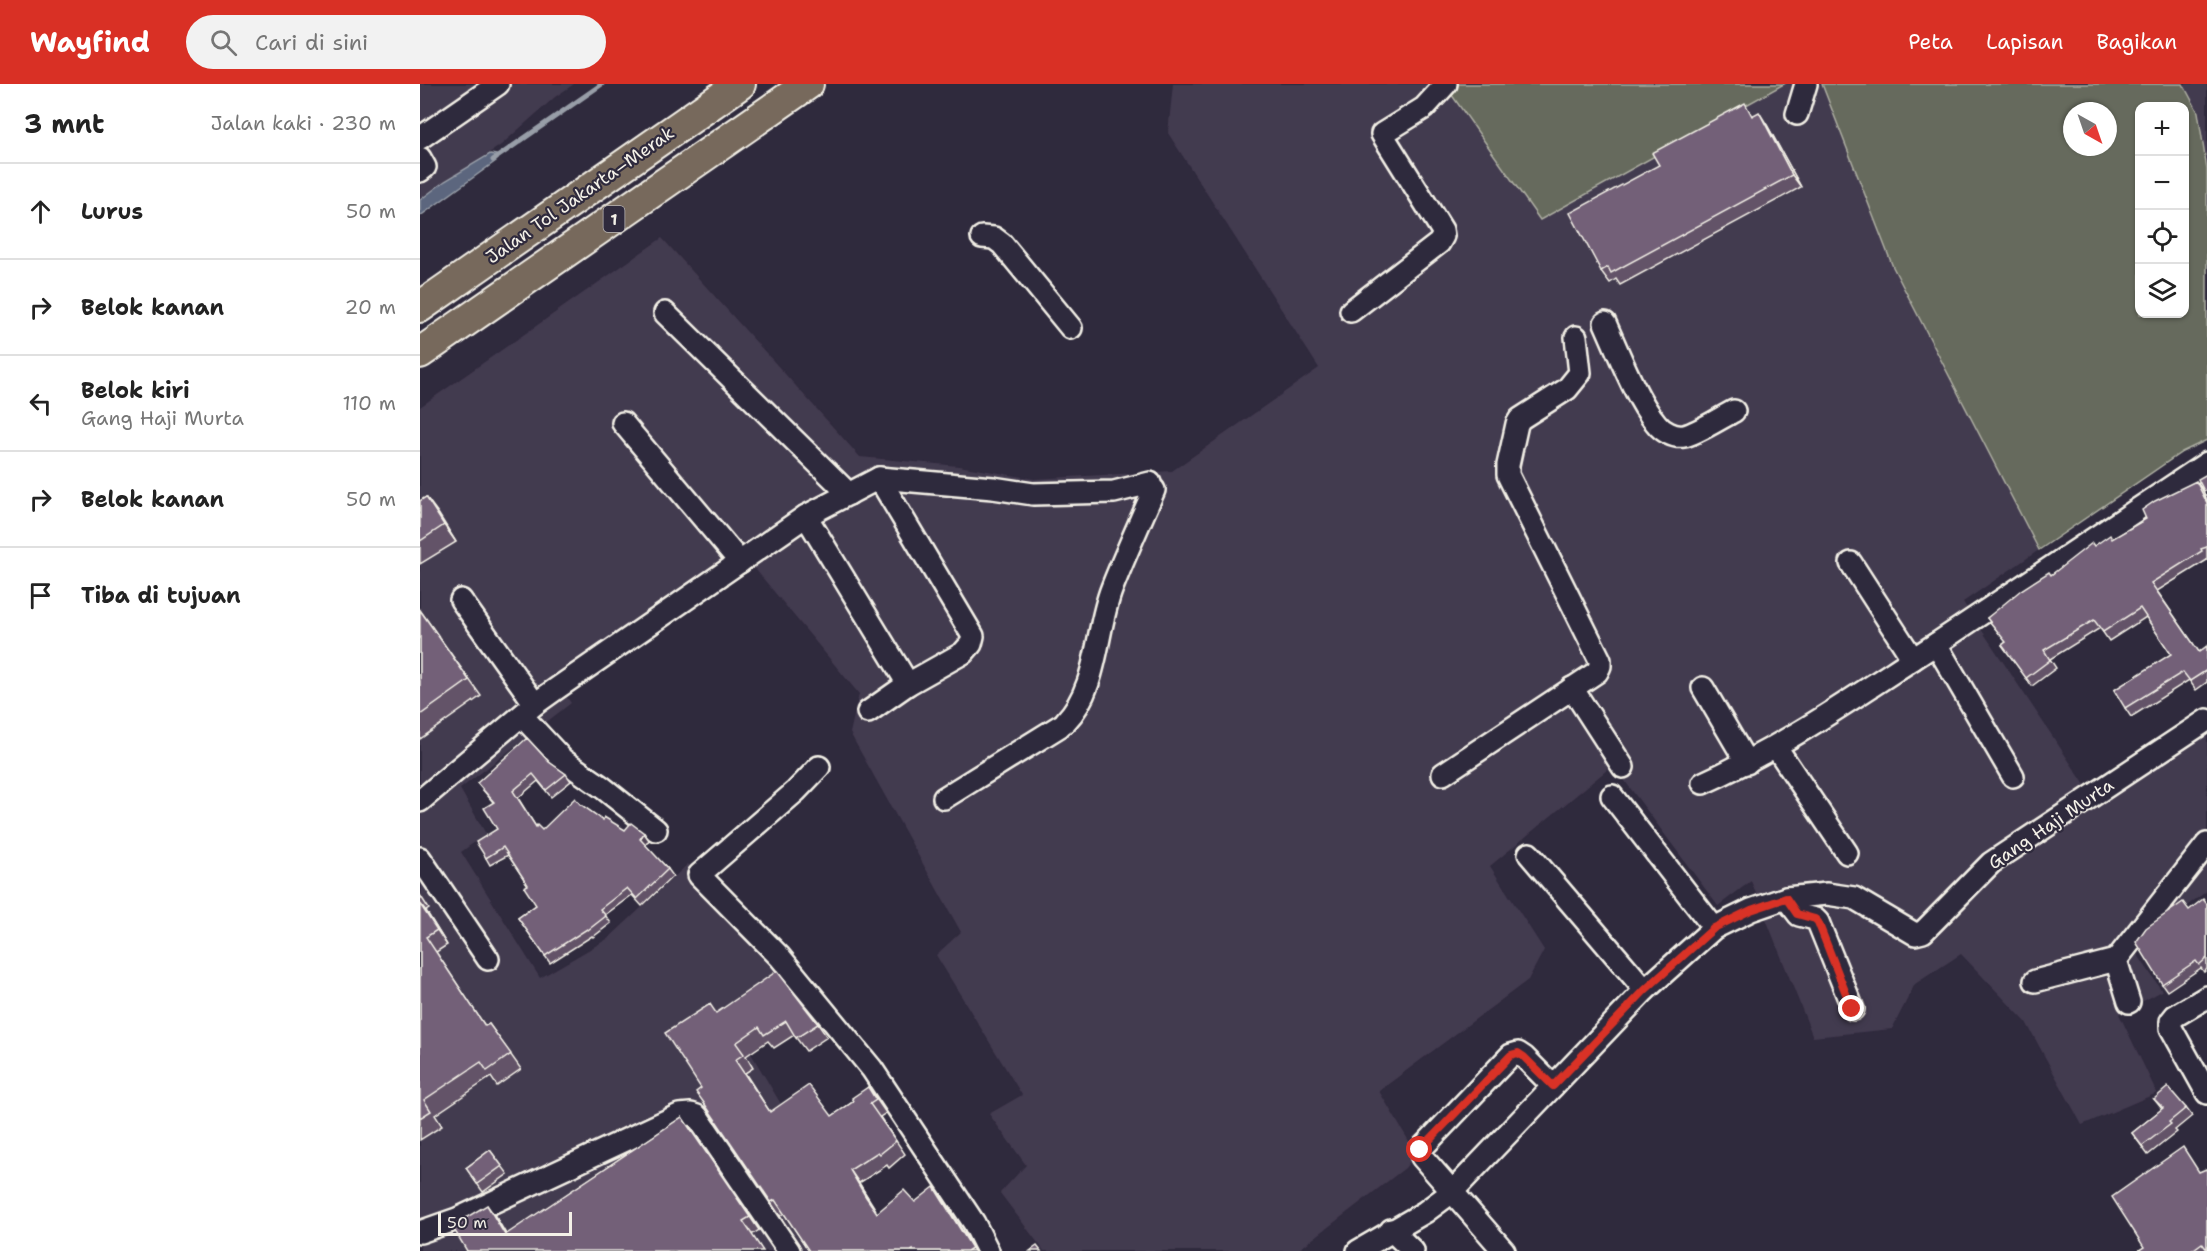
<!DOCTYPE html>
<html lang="id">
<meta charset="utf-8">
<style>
:root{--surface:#fff;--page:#f2f2f2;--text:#222;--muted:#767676;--line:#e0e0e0;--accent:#d93025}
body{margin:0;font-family:"Shantell Sans",sans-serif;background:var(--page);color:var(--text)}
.controls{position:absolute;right:18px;top:18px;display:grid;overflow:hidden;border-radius:12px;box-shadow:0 2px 4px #0004}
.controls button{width:54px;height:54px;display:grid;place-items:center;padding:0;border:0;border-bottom:2px solid var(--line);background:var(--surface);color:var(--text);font:30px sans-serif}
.compass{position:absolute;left:1643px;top:18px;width:54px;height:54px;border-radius:50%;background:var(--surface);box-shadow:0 2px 4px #0004;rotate:140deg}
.scale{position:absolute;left:18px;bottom:15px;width:134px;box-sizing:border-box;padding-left:6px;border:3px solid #f4f1e8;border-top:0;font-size:16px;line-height:21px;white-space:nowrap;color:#f4f1e8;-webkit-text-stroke:4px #2f2a3d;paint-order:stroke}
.stop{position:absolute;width:18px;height:18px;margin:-14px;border:4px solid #d93025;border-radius:50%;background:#fff}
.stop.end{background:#d93025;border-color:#fff;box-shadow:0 2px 6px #0008}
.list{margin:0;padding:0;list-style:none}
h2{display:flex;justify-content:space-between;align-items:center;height:78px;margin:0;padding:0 24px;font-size:26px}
h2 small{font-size:20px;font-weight:400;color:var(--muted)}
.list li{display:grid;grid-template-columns:39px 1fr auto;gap:18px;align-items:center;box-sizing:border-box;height:96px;padding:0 24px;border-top:2px solid var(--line)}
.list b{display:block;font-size:22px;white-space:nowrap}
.list p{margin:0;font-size:20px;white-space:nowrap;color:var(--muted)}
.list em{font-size:20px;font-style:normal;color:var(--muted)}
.icon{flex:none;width:33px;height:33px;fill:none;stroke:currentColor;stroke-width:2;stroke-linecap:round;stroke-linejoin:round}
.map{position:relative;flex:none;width:1787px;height:1167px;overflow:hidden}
header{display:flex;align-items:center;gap:36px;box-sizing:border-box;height:84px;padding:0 30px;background:var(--accent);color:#fff}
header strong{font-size:28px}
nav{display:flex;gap:33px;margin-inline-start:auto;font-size:21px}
.search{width:420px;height:54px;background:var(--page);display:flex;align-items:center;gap:15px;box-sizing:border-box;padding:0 21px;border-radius:33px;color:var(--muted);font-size:22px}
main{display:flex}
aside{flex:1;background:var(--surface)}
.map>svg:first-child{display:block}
.built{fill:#433a4f}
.green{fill:#666b5d;stroke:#adaea2;stroke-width:1.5;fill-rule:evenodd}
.water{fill:#5b667e;stroke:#989ea8;stroke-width:1.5}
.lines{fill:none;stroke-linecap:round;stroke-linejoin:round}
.stream{stroke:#989ea8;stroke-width:5}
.minor-casing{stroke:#f4f1e8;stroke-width:26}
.highway-casing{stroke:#f4f1e8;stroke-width:34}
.minor{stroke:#2f2a3d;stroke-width:21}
.highway{stroke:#77695c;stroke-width:30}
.wall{fill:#635367;stroke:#f4f1e8;stroke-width:1.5}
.shaded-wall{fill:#504354;stroke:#f4f1e8;stroke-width:1.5}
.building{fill:#736078;stroke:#f4f1e8;stroke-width:1.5}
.route{stroke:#d93025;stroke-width:8}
.labels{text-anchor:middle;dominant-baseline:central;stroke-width:4.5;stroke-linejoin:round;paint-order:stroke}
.shield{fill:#2f2a3d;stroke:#b9b5b5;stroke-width:1.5}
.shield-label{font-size:16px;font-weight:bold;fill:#f4f1e8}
.street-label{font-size:18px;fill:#f4f1e8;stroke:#2f2a3d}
</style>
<header>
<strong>Wayfind</strong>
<div class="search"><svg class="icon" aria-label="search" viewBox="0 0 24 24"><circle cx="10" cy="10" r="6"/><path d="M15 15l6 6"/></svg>Cari di sini</div>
<nav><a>Peta</a><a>Lapisan</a><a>Bagikan</a></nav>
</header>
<main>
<aside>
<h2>3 mnt<small>Jalan kaki · 230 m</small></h2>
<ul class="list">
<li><svg class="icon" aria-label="ahead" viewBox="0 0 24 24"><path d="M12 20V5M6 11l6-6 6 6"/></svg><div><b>Lurus</b></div><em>50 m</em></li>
<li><svg class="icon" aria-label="right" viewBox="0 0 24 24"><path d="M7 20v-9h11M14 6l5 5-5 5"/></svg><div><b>Belok kanan</b></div><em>20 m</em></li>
<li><svg class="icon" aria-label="left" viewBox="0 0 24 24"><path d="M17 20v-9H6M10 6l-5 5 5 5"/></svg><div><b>Belok kiri</b><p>Gang Haji Murta</p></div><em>110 m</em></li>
<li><svg class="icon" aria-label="right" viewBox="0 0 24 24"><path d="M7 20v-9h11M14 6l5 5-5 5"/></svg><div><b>Belok kanan</b></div><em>50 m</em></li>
<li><svg class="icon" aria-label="arrive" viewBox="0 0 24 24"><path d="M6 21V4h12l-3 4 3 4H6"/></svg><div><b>Tiba di tujuan</b></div></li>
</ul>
</aside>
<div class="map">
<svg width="1787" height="1167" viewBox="0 0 1787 1167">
<rect width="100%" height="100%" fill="#2f2a3d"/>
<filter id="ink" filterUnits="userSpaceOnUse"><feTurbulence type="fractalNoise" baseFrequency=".0167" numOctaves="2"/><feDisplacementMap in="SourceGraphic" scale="12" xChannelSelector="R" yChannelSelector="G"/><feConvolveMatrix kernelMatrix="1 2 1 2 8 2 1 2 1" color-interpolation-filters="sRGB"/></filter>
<g filter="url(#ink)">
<g class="built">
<polygon points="0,0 154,0 135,13 81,61 0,115"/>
<polygon points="753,0 1024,0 1120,135 1364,0 1402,0 1473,183 1619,466 1543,518 1673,713 1787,637 1787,807 1712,862 1742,907 1699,930 1737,1009 1662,1041 1606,938 1541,870 1495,900 1472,945 1393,953 1331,797 1298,822 1193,681 1070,782 1124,866 1108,896 959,1007 996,1069 985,1084 877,1167 624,1167 580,1109 606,1081 569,1030 602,1011 516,871 541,848 430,649 439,610 331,480 138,601 151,619 40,705 66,750 41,768 120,894 189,854 268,780 372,882 307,929 448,1167 0,1167 0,323 242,154 440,373 539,382 614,395 752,387 899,284 748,49"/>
<polygon points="1763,0 1787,0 1787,86 1778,28"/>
</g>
<g class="green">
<polygon points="1024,0 1364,0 1120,136"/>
<path d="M 1402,0 L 1763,0 L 1778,28 L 1787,86 L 1787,356 L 1762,368 L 1619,466 L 1473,183 ZM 1720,22 L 1764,22 L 1764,230 L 1720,230 ZM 1652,27 L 1688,27 L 1688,63 L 1652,63 Z"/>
</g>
<polygon class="water" points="70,70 76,71 78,75 76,77 0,132 0,116 25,97"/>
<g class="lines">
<polyline class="stream" points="73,76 182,0"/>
<defs>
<g id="minor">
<polyline points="1377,30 1386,0"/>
<polyline points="0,54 78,0"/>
<polyline points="0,74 5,83 0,87"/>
<polyline points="562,153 574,154 582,160 651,244"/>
<polyline points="931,227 1019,159 1023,152 1022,146 962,50 1004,24 1026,0"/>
<polyline points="245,229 429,410"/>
<path d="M 1185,239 C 1198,268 1216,315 1236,339 C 1242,347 1254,354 1264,352 C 1276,350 1302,333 1314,327"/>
<polyline points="203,339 320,478"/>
<polyline points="386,432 488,600"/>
<polyline points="1431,479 1493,575"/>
<polyline points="41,516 115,620"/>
<polyline points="1152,604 1203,683"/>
<polyline points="1283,604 1327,679"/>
<polyline points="448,628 488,600 543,569 551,560 553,552 459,394"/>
<polyline points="102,632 143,676 182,703 236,746"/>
<path d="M 645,638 C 679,603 675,547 692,504 C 705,471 720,438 734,406"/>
<polyline points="1356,663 1427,769"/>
<polyline points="399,683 376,707 279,791 360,873 452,985 554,1139 568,1167"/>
<polyline points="1023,690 1177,588 1180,582 1180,576 1088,391 1088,381 1097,340 1100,335 1147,305 1160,289 1156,253"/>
<polyline points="1593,692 1516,560 1787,379"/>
<path d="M 1283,699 C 1366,662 1440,609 1516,560"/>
<polyline points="1192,712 1294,844"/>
<polyline points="524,714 640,642"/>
<polyline points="0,717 115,620 136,605 386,432 459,394 573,404 613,410 694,408 730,399"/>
<polyline points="1109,770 1225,906"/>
<polyline points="0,774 68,875"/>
<polyline points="1366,814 1379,831 1395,835 1398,838 1433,925"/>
<polyline points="1615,897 1696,876"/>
<polyline points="1787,913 1755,932 1751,937 1751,944 1787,1009"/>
<polyline points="1709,918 1696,876 1787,760"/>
<polyline points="971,1146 993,1167"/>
<polyline points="0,1148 37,1135 259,1031 271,1030 277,1032 369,1167"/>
<polyline points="938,1167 1005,1128 1032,1108 1225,906 1294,844 1331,826 1366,814 1407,810 1434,814 1495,850 1503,848 1571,779 1787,636"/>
<polyline points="1084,1167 1002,1073 1000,1066 1091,971 1098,969 1104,973 1133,1002"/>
</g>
<g id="highway">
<polyline points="0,223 320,0"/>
<polyline points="0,269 388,0"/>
</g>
</defs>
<use href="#minor" class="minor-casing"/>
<use href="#highway" class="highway-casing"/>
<use href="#minor" class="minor"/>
<use href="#highway" class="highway"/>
</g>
<g class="wall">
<polygon points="1333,31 1347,41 1381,103 1200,201 1196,195 1190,199 1181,187"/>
<polygon points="1782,405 1787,416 1787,476 1737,507 1779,568 1787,562 1787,598 1776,606 1769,596 1711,633 1705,624 1751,570 1726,533 1689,557 1680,544 1630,575 1636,584 1612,602 1582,561 1586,558 1567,534 1674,462 1692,455"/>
<polygon points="6,413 36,458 0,480 0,417"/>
<polygon points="0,526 61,612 0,655"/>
<polygon points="129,678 146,690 151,697 131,713 118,697 98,714 116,743 122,746 160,720 183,736 205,746 224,749 229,756 225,761 248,785 253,792 222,822 212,811 185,831 191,839 173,853 172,852 130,879 98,834 116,821 108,801 88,771 70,781 66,774 77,745 73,718 57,699"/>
<polygon points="0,811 9,825 6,827 27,861 16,868 65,942 69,940 101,985 77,1002 71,993 15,1031 22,1042 0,1056"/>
<polygon points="1787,820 1787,885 1784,888 1781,884 1747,907 1742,900 1769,826"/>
<polygon points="297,929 398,940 407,953 386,967 374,951 354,964 348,957 326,972 333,984 325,989 350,1028 412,1032 434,1017 448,1003 466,1029 460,1033 485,1070 469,1084 467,1081 439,1099 455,1126 457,1129 495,1118 523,1116 555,1167 389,1167 364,1129 360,1132 284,1019 281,1004"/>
<polygon points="1734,1015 1766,1024 1772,1032 1755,1046 1757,1048 1728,1071 1712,1049 1742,1025"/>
<polygon points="262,1033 339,1146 333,1150 47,1167 77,1135 86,1151"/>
<polygon points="70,1066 88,1090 63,1108 46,1084"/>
<polygon points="1787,1087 1787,1167 1718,1167 1724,1163 1779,1088"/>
</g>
<g class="shaded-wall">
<polygon points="1339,28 1347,41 1381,103 1372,91"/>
<polygon points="1776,397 1782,405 1787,416 1787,419"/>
<polygon points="6,413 18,429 36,458 24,441"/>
<polygon points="224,749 229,756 225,762 220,755"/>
<polygon points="0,819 6,827 27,861 17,846"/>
<polygon points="430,1086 439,1099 456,1126 446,1113"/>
<polygon points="514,1103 523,1116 555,1167 554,1167"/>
<polygon points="67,1121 77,1135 95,1165 85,1151"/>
</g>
<g class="building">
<polygon points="1325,19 1332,32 1339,28 1372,91 1191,189 1188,183 1181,187 1150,129 1239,81 1232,69"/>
<polygon points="1787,390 1787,405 1784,407 1778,395"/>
<polygon points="1776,397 1787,419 1787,463 1781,465 1782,467 1731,499 1779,568 1787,562 1787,586 1770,597 1763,588 1705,624 1694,606 1751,570 1720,524 1683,548 1674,536 1624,566 1630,576 1606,594 1582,561 1586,558 1567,534 1601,506 1629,488 1631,491 1672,459 1674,462 1690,451 1692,455 1726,435 1722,426 1735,417"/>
<polygon points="6,413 24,441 0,457 0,417"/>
<polygon points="0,526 49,596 0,631"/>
<polygon points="107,654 129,678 146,690 126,706 113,690 93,707 116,743 117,741 122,746 155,714 160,720 183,736 184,733 205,746 211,739 224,749 220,755 248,785 217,815 207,804 180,825 186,832 168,846 167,845 125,872 98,834 116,821 104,803 108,801 83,763 66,774 56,758 77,745 64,724 74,718 57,699"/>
<polygon points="1783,815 1787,820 1787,874 1779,881 1776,877 1742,900 1716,858 1726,844 1763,818 1769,826"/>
<polygon points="0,820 17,846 6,853 65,942 69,940 91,970 67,987 61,978 4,1016 11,1027 0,1034"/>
<polygon points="357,887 398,940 376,954 366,937 344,951 339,943 316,959 324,970 315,976 350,1028 389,1001 412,1032 434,1017 432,1014 448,1003 456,1016 450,1020 476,1057 460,1070 458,1068 430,1086 446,1113 457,1129 484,1106 495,1118 514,1103 552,1164 547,1167 493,1167 493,1166 491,1167 389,1167 355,1116 351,1118 284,1019 276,1008 281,1004 245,949 290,920 296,929"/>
<polygon points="1748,1003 1766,1024 1749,1038 1751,1040 1722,1062 1712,1049 1743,1024 1734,1015"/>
<polygon points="262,1033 330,1133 323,1137 343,1167 47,1167 32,1142 67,1121 85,1151"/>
<polygon points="1763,1063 1779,1088 1786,1085 1787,1087 1787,1166 1782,1159 1771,1167 1718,1167 1724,1163 1692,1113"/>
<polygon points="70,1066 82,1082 57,1100 46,1084"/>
<polygon points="617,1162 621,1167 610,1167"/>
</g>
</g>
<g class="lines" filter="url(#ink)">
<polyline class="route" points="1000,1066 1091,971 1098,969 1104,973 1133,1002 1225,906 1294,844 1331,826 1366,814 1377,830 1395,835 1398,838 1432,925"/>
</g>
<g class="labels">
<rect class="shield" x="183.5" y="122" width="21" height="26" rx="4.5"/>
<g class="shield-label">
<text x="194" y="135">1</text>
</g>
<g class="street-label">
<text transform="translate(160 111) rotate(-35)">Jalan Tol Jakarta–Merak</text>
<text transform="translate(1631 740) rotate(-34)">Gang Haji Murta</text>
</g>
</g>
</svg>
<div class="controls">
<button>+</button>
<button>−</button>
<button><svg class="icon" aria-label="locate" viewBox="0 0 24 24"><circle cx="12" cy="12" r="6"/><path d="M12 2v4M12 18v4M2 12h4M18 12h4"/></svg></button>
<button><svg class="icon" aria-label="layers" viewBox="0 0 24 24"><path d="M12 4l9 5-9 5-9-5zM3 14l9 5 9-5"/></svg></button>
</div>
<svg class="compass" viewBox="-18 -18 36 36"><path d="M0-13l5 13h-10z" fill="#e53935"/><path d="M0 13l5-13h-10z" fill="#767676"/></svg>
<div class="scale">50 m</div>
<div class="stop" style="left:1000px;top:1066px"></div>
<div class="stop end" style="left:1432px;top:925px"></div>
</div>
</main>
